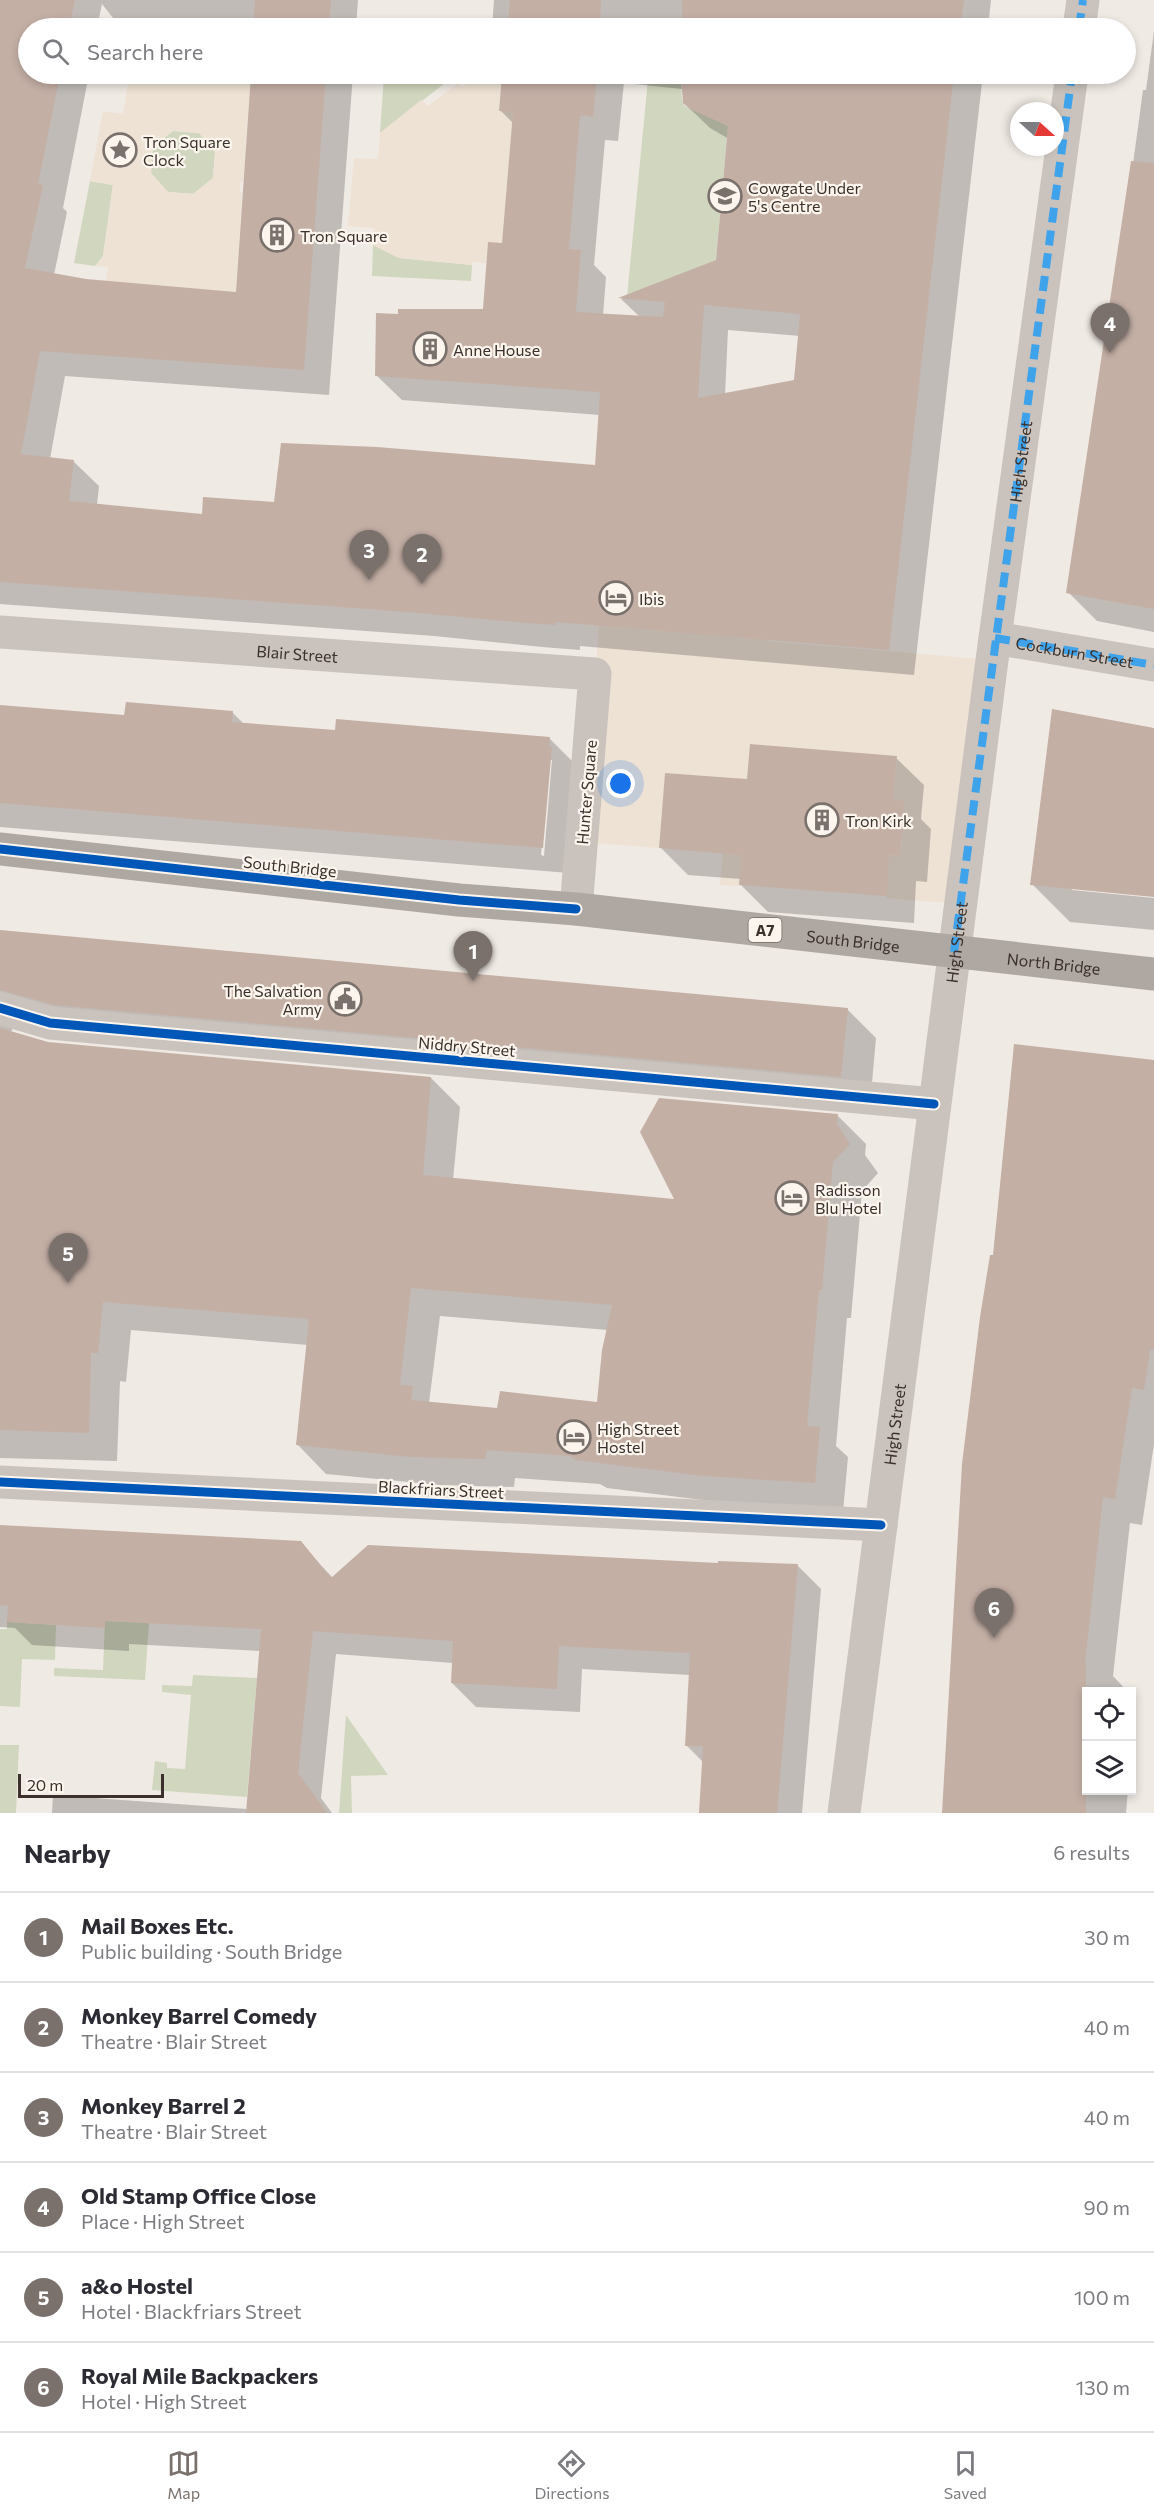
<!DOCTYPE html>
<meta charset="utf-8">
<style>
:root{--surface:#fff;--page:#f7f7f7;--text:#2b2b33;--muted:#7c7c81;--line:#e1e1e2;--accent:#7a716c}
body{margin:0;font-family:Commissioner,sans-serif;background:var(--page);color:var(--text)}
.controls{position:absolute;right:18px;bottom:18px;display:grid;overflow:hidden;border-radius:0px;box-shadow:0 3px 9px #0003}
.controls button{width:54px;height:54px;display:grid;place-items:center;padding:0;border:0;border-bottom:2px solid var(--line);background:var(--surface);color:var(--text);font:30px sans-serif}
.compass{position:absolute;left:1010px;top:102px;width:54px;height:54px;border-radius:50%;background:var(--surface);box-shadow:0 3px 9px #0003;rotate:111deg}
.scale{position:absolute;left:18px;bottom:15px;width:146px;box-sizing:border-box;padding-left:6px;border:3px solid #3b302b;border-top:0;font-size:16px;line-height:21px;white-space:nowrap;color:#3b302b;-webkit-text-stroke:4px #fbf5ee;paint-order:stroke}
.you{position:absolute;left:621px;top:784px;width:21px;height:21px;margin:-15px;border:4px solid #fff;border-radius:50%;background:#1a73e8;box-shadow:0 0 0 9px #1a73e833}
.badge{display:grid;place-items:center;width:39px;height:39px;border-radius:50%;background:var(--accent);color:#fff;font-size:20px;font-weight:700}
.pin{position:absolute;translate:-50% -50px;filter:drop-shadow(0 2px 3px #0008)}
.pin::after{content:'';position:absolute;top:32px;width:21px;height:18px;background:inherit;clip-path:polygon(0 0,100% 0,50% 100%)}
.list{margin:0;padding:0;list-style:none}
h2{display:flex;justify-content:space-between;align-items:center;height:78px;margin:0;padding:0 24px;font-size:26px}
h2 small{font-size:20px;font-weight:400;color:var(--muted)}
.list li{display:grid;grid-template-columns:39px 1fr auto;gap:18px;align-items:center;box-sizing:border-box;height:90px;padding:0 24px;border-top:2px solid var(--line)}
.list b{display:block;font-size:22px;white-space:nowrap}
.list p{margin:0;font-size:20px;white-space:nowrap;color:var(--muted)}
.list em{font-size:20px;font-style:normal;color:var(--muted)}
.icon{flex:none;width:33px;height:33px;fill:none;stroke:currentColor;stroke-width:2;stroke-linecap:round;stroke-linejoin:round}
.map{position:relative;flex:none;width:1154px;height:1813px;overflow:hidden}
.search{position:absolute;background:var(--surface);box-shadow:0 3px 9px #0003;left:18px;right:18px;top:18px;height:66px;display:flex;align-items:center;gap:15px;box-sizing:border-box;padding:0 21px;border-radius:33px;color:var(--muted);font-size:22px}
.sheet{height:618px;background:var(--surface)}
nav{display:flex;justify-content:space-around;align-items:center;box-sizing:border-box;height:84px;border-top:2px solid var(--line);background:var(--surface);font-size:16px;color:var(--muted)}
nav a{display:grid;justify-items:center;gap:3px}
nav .on{color:var(--accent)}
.map>svg:first-child{display:block}
.green{fill:#d1d6be}
.plaza{fill:#eee2d4;fill-rule:evenodd}
.shadow{fill:#0003;fill-rule:evenodd}
.building{fill:#c4afa5;fill-rule:evenodd}
.lines{fill:none;stroke-linecap:round;stroke-linejoin:round}
.minor{stroke:#cac3bd;stroke-width:33}
.major{stroke:#afa7a2;stroke-width:33}
.quiet{stroke:#3fa3eb;stroke-width:8;stroke-dasharray:15 8;stroke-linecap:butt}
.cycleway-casing{stroke:#fbf5ee;stroke-width:13}
.cycleway{stroke:#0057b8;stroke-width:9}
.labels{text-anchor:middle;dominant-baseline:central;stroke-width:4.5;stroke-linejoin:round;paint-order:stroke}
.shield{fill:#fbf5ee;stroke:#756b66;stroke-width:1.5}
.shield-label{font-size:15px;font-weight:bold;fill:#3b302b}
.poi-label{font-size:16px;fill:#3b302b;stroke:#fbf5ee;text-anchor:start}
.street-label{font-size:16px;fill:#3b302b;stroke:#fbf5ee}
</style>
<div class="map">
<svg width="1154" height="1813" viewBox="0 0 1154 1813">
<rect width="100%" height="100%" fill="#f0eae4"/>
<g class="green">
<polygon points="384,74 454,74 453,77 380,133"/>
<polygon points="648,79 681,83 682,100 685,106 728,126 716,260 627,297"/>
<polygon points="173,131 199,133 215,152 213,178 193,194 168,192 151,173 153,147"/>
<polygon points="90,181 113,185 103,256 95,266 74,263"/>
<polygon points="373,245 399,258 472,265 471,281 372,276"/>
<polygon points="105,1621 149,1623 145,1680 54,1676 54,1668 103,1670"/>
<polygon points="7,1622 56,1625 55,1660 22,1659 20,1707 0,1706 0,1629 7,1629"/>
<polygon points="193,1675 257,1678 247,1797 152,1790 155,1761 167,1763 167,1768 185,1769 191,1695 162,1692 162,1685 192,1686"/>
<polygon points="346,1715 388,1775 351,1776 352,1813 339,1813"/>
<polygon points="0,1745 19,1745 16,1813 0,1813"/>
</g>
<g class="plaza">
<path d="M 142,74 L 251,74 L 245,149 L 246,151 L 243,181 L 240,183 L 240,191 L 242,194 L 236,292 L 106,281 L 108,267 L 95,266 L 103,256 L 113,185 L 90,181 L 103,111 L 123,114 L 129,80 L 141,82 ZM 173,131 L 199,133 L 215,152 L 213,178 L 193,194 L 168,192 L 151,173 L 153,147 Z"/>
<polygon points="466,74 502,74 499,110 513,112 502,243 488,242 486,263 472,262 472,265 399,258 373,245 374,228 348,226 354,158 378,159 380,133 421,100 428,106 458,83 463,87 469,82"/>
<polygon points="599,626 767,638 767,641 992,660 961,904 886,898 888,872 886,855 900,856 902,843 904,801 890,799 895,782 897,756 856,755 855,752 762,747 761,745 750,744 744,874 740,875 739,886 720,885 723,853 737,778 665,773 659,848 582,842"/>
</g>
<g class="shadow">
<path d="M 0,0 L 358,0 L 356,28 L 121,28 L 102,4 L 97,28 L 28,28 L 28,74 L 89,74 L 63,208 L 67,212 L 54,275 L 86,280 L 237,294 L 252,74 L 353,74 L 329,395 L 65,376 L 50,459 L 73,461 L 99,486 L 97,505 L 203,516 L 275,503 L 597,467 L 600,415 L 402,400 L 376,375 L 400,315 L 484,311 L 503,244 L 513,123 L 500,110 L 504,74 L 983,74 L 914,675 L 580,646 L 580,650 L 542,647 L 434,636 L 0,604 ZM 624,83 L 682,89 L 684,103 L 710,128 L 729,139 L 717,261 L 621,299 L 640,317 L 603,315 L 606,277 L 594,265 L 605,140 L 618,141 ZM 728,330 L 800,336 L 795,381 L 725,395 Z"/>
<polygon points="494,0 991,0 988,28 492,28"/>
<polygon points="1154,31 1154,632 1097,621 1068,592 1130,186 1143,90 1146,90"/>
<path d="M 0,706 L 126,717 L 232,712 L 245,725 L 337,732 L 549,738 L 575,764 L 569,873 L 0,827 ZM 549,760 L 552,760 L 544,856 L 541,855 Z"/>
<polygon points="1154,728 1154,895 1072,887 1072,890 1154,898 1154,930 1070,922 1032,884"/>
<polygon points="896,758 924,785 921,819 931,829 927,882 916,881 914,923 768,912 740,884 741,879 688,875 660,847 748,781"/>
<path d="M 0,931 L 847,1009 L 876,1038 L 870,1105 L 16,1023 L 11,1032 L 48,1043 L 431,1078 L 460,1107 L 453,1180 L 676,1201 L 837,1115 L 866,1144 L 865,1155 L 878,1173 L 862,1191 L 851,1318 L 847,1318 L 836,1446 L 848,1457 L 843,1512 L 734,1504 L 607,1488 L 600,1484 L 515,1478 L 514,1487 L 440,1485 L 326,1474 L 298,1445 L 308,1345 L 131,1330 L 126,1382 L 120,1381 L 117,1461 L 0,1458 ZM 440,1316 L 608,1330 L 598,1404 L 498,1410 L 429,1403 Z"/>
<polygon points="1154,1061 1154,1444 1142,1525 1130,1523 1113,1676 1128,1692 1086,1692 1086,1790 1128,1790 1126,1813 943,1813 994,1257"/>
<polygon points="0,1527 300,1543 333,1578 720,1565 797,1565 821,1589 802,1813 701,1813 704,1763 686,1745 690,1675 582,1669 580,1712 476,1707 452,1683 453,1663 336,1654 321,1798 332,1813 52,1813 53,1795 247,1809 261,1651 129,1644 129,1651 32,1645 15,1628 0,1627"/>
<polygon points="1132,1711 1135,1714 1132,1751"/>
</g>
<g class="building">
<path d="M 0,0 L 75,0 L 69,28 L 28,28 L 28,74 L 60,74 L 38,184 L 43,185 L 25,268 L 86,279 L 236,292 L 251,74 L 326,74 L 304,370 L 40,351 L 21,454 L 74,460 L 69,501 L 202,514 L 203,497 L 274,502 L 281,443 L 377,447 L 595,465 L 600,392 L 375,376 L 376,313 L 398,314 L 398,309 L 483,309 L 488,242 L 502,243 L 513,112 L 499,111 L 502,74 L 597,74 L 593,117 L 580,115 L 569,249 L 581,250 L 576,312 L 663,317 L 665,302 L 618,298 L 716,260 L 728,126 L 690,109 L 683,103 L 681,74 L 954,74 L 889,650 L 556,622 L 555,625 L 516,622 L 408,612 L 0,582 ZM 704,305 L 800,314 L 794,380 L 698,398 Z"/>
<polygon points="255,0 331,0 329,28 253,28"/>
<polygon points="510,0 601,0 600,28 507,28"/>
<polygon points="682,0 964,0 960,28 682,28"/>
<polygon points="1131,161 1154,163 1154,609 1066,593"/>
<polygon points="126,702 233,711 232,722 335,730 336,719 550,737 549,746 552,747 543,848 0,803 0,705 124,715"/>
<polygon points="1052,709 1154,728 1154,897 1030,885"/>
<polygon points="750,744 897,756 893,799 904,800 903,829 900,856 889,855 887,896 739,885 741,855 659,848 665,773 747,779"/>
<polygon points="0,930 848,1008 841,1077 54,1005 0,990"/>
<path d="M 0,1028 L 48,1042 L 431,1077 L 423,1175 L 674,1199 L 640,1132 L 659,1098 L 838,1114 L 837,1124 L 850,1144 L 833,1162 L 822,1290 L 819,1290 L 807,1426 L 820,1427 L 815,1483 L 704,1476 L 576,1460 L 570,1456 L 487,1450 L 485,1459 L 410,1457 L 296,1445 L 309,1319 L 103,1302 L 98,1353 L 91,1353 L 89,1433 L 0,1430 ZM 411,1288 L 612,1305 L 602,1350 L 597,1402 L 500,1391 L 497,1408 L 411,1400 L 413,1386 L 400,1385 Z"/>
<polygon points="1014,1044 1154,1060 1154,1350 1150,1349 1144,1390 1132,1388 1115,1499 1103,1497 1085,1663 1086,1663 1086,1813 942,1813 962,1464 980,1317 990,1255 993,1255"/>
<polygon points="0,1525 301,1541 331,1578 368,1545 718,1563 718,1561 798,1564 777,1813 699,1813 703,1746 685,1746 690,1653 559,1646 557,1689 451,1683 453,1641 313,1631 298,1773 327,1813 246,1813 261,1629 105,1621 105,1628 7,1622 8,1606 0,1605"/>
</g>
<g class="lines">
<g class="minor">
<polyline points="1079,28 1083,0"/>
<path id="s1" d="M 0,632 L 595,674 L 576,909"/>
<path id="s2" d="M 995,638 L 1154,665"/>
<polyline points="0,1008 50,1023 934,1104"/>
<polyline points="0,1482 881,1525"/>
<path id="s3" d="M 844,1813 L 992,660 L 1072,74"/>
</g>
<path class="major" id="s4" d="M 0,849 L 459,900 L 576,909 L 1154,974"/>
<g class="quiet">
<polyline points="1079,28 1083,0"/>
<polyline points="995,638 1154,665"/>
<path id="s5" d="M 954,952 L 1072,74"/>
</g>
<defs>
<g id="cycleway">
<polyline points="0,849 459,900 576,909"/>
<polyline points="0,1008 50,1023 934,1104"/>
<polyline points="0,1482 881,1525"/>
</g>
</defs>
<use href="#cycleway" class="cycleway-casing"/>
<use href="#cycleway" class="cycleway"/>
</g>
<defs>
<symbol id="sight-ring" viewBox="-11 -11 22 22"><circle r="9.5" fill="#fbf5ee" stroke="#7a716c" stroke-width="1.5"/><path d="M0-6L1.8-2.2L6-1.7L2.9 1.2L3.7 5.4L0 3.3L-3.7 5.4L-2.9 1.2L-6-1.7L-1.8-2.2Z" fill="#7a716c"/></symbol>
<symbol id="school-ring" viewBox="-11 -11 22 22"><circle r="9.5" fill="#fbf5ee" stroke="#7a716c" stroke-width="1.5"/><path d="M0-5L7-2L0 1L-7-2ZM-4 1L0 2.5L4 1V4Q0 6-4 4Z" fill="#7a716c"/></symbol>
<symbol id="building-ring" viewBox="-11 -11 22 22"><circle r="9.5" fill="#fbf5ee" stroke="#7a716c" stroke-width="1.5"/><path d="M-4-6H4V6H1V3H-1V6H-4ZM-2.5-4.3h1.7v1.8h-1.7ZM.8-4.3h1.7v1.8H.8ZM-2.5-1h1.7V.8h-1.7ZM.8-1h1.7V.8H.8Z" fill="#7a716c"/></symbol>
<symbol id="hotel-ring" viewBox="-11 -11 22 22"><circle r="9.5" fill="#fbf5ee" stroke="#7a716c" stroke-width="1.5"/><path d="M-6-4.5h1.5V1H6V5H4.5V3h-9V5H-6ZM-4 0a1.8 1.8 0 1 1 3.6 0ZM.5 0V-2.5h3Q6-2.5 6 0Z" fill="#7a716c"/></symbol>
<symbol id="civic-ring" viewBox="-11 -11 22 22"><circle r="9.5" fill="#fbf5ee" stroke="#7a716c" stroke-width="1.5"/><path d="M-.6-6.5H3V-4.5H.6V-3L4-1V1h2V6H-6V1h2V-1L-.6-3ZM-1.2 2.5V6h2.4V2.5Z" fill="#7a716c"/></symbol>
</defs>
<g fill-rule="evenodd">
<use href="#sight-ring" x="101" y="131" width="38" height="38"/>
<use href="#school-ring" x="706" y="177" width="38" height="38"/>
<use href="#building-ring" x="258" y="216" width="38" height="38"/>
<use href="#building-ring" x="411" y="330" width="38" height="38"/>
<use href="#hotel-ring" x="597" y="579" width="38" height="38"/>
<use href="#building-ring" x="803" y="801" width="38" height="38"/>
<use href="#civic-ring" x="326" y="980" width="38" height="38"/>
<use href="#hotel-ring" x="773" y="1179" width="38" height="38"/>
<use href="#hotel-ring" x="555" y="1418" width="38" height="38"/>
</g>
<g class="labels">
<rect class="shield" x="748.5" y="918" width="33" height="24" rx="4.5"/>
<g class="shield-label">
<text x="765" y="930">A7</text>
</g>
<g class="poi-label">
<text x="143" y="141">Tron Square<tspan x="143" dy="18">Clock</tspan></text>
<text x="748" y="187">Cowgate Under<tspan x="748" dy="18">5's Centre</tspan></text>
<text x="300" y="235">Tron Square</text>
<text x="453" y="349">Anne House</text>
<text x="639" y="598">Ibis</text>
<text x="845" y="820">Tron Kirk</text>
<text x="322" y="990" text-anchor="end">The Salvation<tspan x="322" dy="18">Army</tspan></text>
<text x="815" y="1189">Radisson<tspan x="815" dy="18">Blu Hotel</tspan></text>
<text x="597" y="1428">High Street<tspan x="597" dy="18">Hostel</tspan></text>
</g>
<g class="street-label">
<text stroke="none"><textPath href="#s5" startOffset="495">High Street</textPath></text>
<text stroke="none"><textPath href="#s2" startOffset="81">Cockburn Street</textPath></text>
<text stroke="none"><textPath href="#s1" startOffset="298">Blair Street</textPath></text>
<text transform="translate(586 792) rotate(-85)">Hunter Square</text>
<text transform="translate(290 866) rotate(6)">South Bridge</text>
<text stroke="none"><textPath href="#s4" startOffset="858">South Bridge</textPath></text>
<text stroke="none"><textPath href="#s3" startOffset="878">High Street</textPath></text>
<text stroke="none"><textPath href="#s4" startOffset="1060">North Bridge</textPath></text>
<text transform="translate(467 1046) rotate(5)">Niddry Street</text>
<text stroke="none"><textPath href="#s3" startOffset="392">High Street</textPath></text>
<text transform="translate(441 1489) rotate(3)">Blackfriars Street</text>
</g>
</g>
</svg>
<div class="controls">
<button><svg class="icon" aria-label="locate" viewBox="0 0 24 24"><circle cx="12" cy="12" r="6"/><path d="M12 2v4M12 18v4M2 12h4M18 12h4"/></svg></button>
<button><svg class="icon" aria-label="layers" viewBox="0 0 24 24"><path d="M12 4l9 5-9 5-9-5zM3 14l9 5 9-5"/></svg></button>
</div>
<svg class="compass" viewBox="-18 -18 36 36"><path d="M0-13l5 13h-10z" fill="#e53935"/><path d="M0 13l5-13h-10z" fill="#7c7c81"/></svg>
<div class="scale">20 m</div>
<div class="you"></div>
<div class="pin badge" style="left:473px;top:981px">1</div>
<div class="pin badge" style="left:422px;top:584px">2</div>
<div class="pin badge" style="left:369px;top:580px">3</div>
<div class="pin badge" style="left:1110px;top:353px">4</div>
<div class="pin badge" style="left:68px;top:1283px">5</div>
<div class="pin badge" style="left:994px;top:1638px">6</div>
<div class="search"><svg class="icon" aria-label="search" viewBox="0 0 24 24"><circle cx="10" cy="10" r="6"/><path d="M15 15l6 6"/></svg>Search here</div>
</div>
<section class="sheet">
<h2>Nearby<small>6 results</small></h2>
<ul class="list">
<li><span class="badge">1</span><div><b>Mail Boxes Etc.</b><p>Public building · South Bridge</p></div><em>30 m</em></li>
<li><span class="badge">2</span><div><b>Monkey Barrel Comedy</b><p>Theatre · Blair Street</p></div><em>40 m</em></li>
<li><span class="badge">3</span><div><b>Monkey Barrel 2</b><p>Theatre · Blair Street</p></div><em>40 m</em></li>
<li><span class="badge">4</span><div><b>Old Stamp Office Close</b><p>Place · High Street</p></div><em>90 m</em></li>
<li><span class="badge">5</span><div><b>a&amp;o Hostel</b><p>Hotel · Blackfriars Street</p></div><em>100 m</em></li>
<li><span class="badge">6</span><div><b>Royal Mile Backpackers</b><p>Hotel · High Street</p></div><em>130 m</em></li>
</ul>
</section>
<nav>
<a class="on"><svg class="icon" aria-label="map" viewBox="0 0 24 24"><path d="M3 6l6-2 6 2 6-2v14l-6 2-6-2-6 2zM9 4v14M15 6v14"/></svg>Map</a>
<a><svg class="icon" aria-label="directions" viewBox="0 0 24 24"><path d="M12 3l9 9-9 9-9-9zM9 14v-3h6M13 9l2 2-2 2"/></svg>Directions</a>
<a><svg class="icon" aria-label="saved" viewBox="0 0 24 24"><path d="M7 4h10v16l-5-4-5 4z"/></svg>Saved</a>
</nav>
